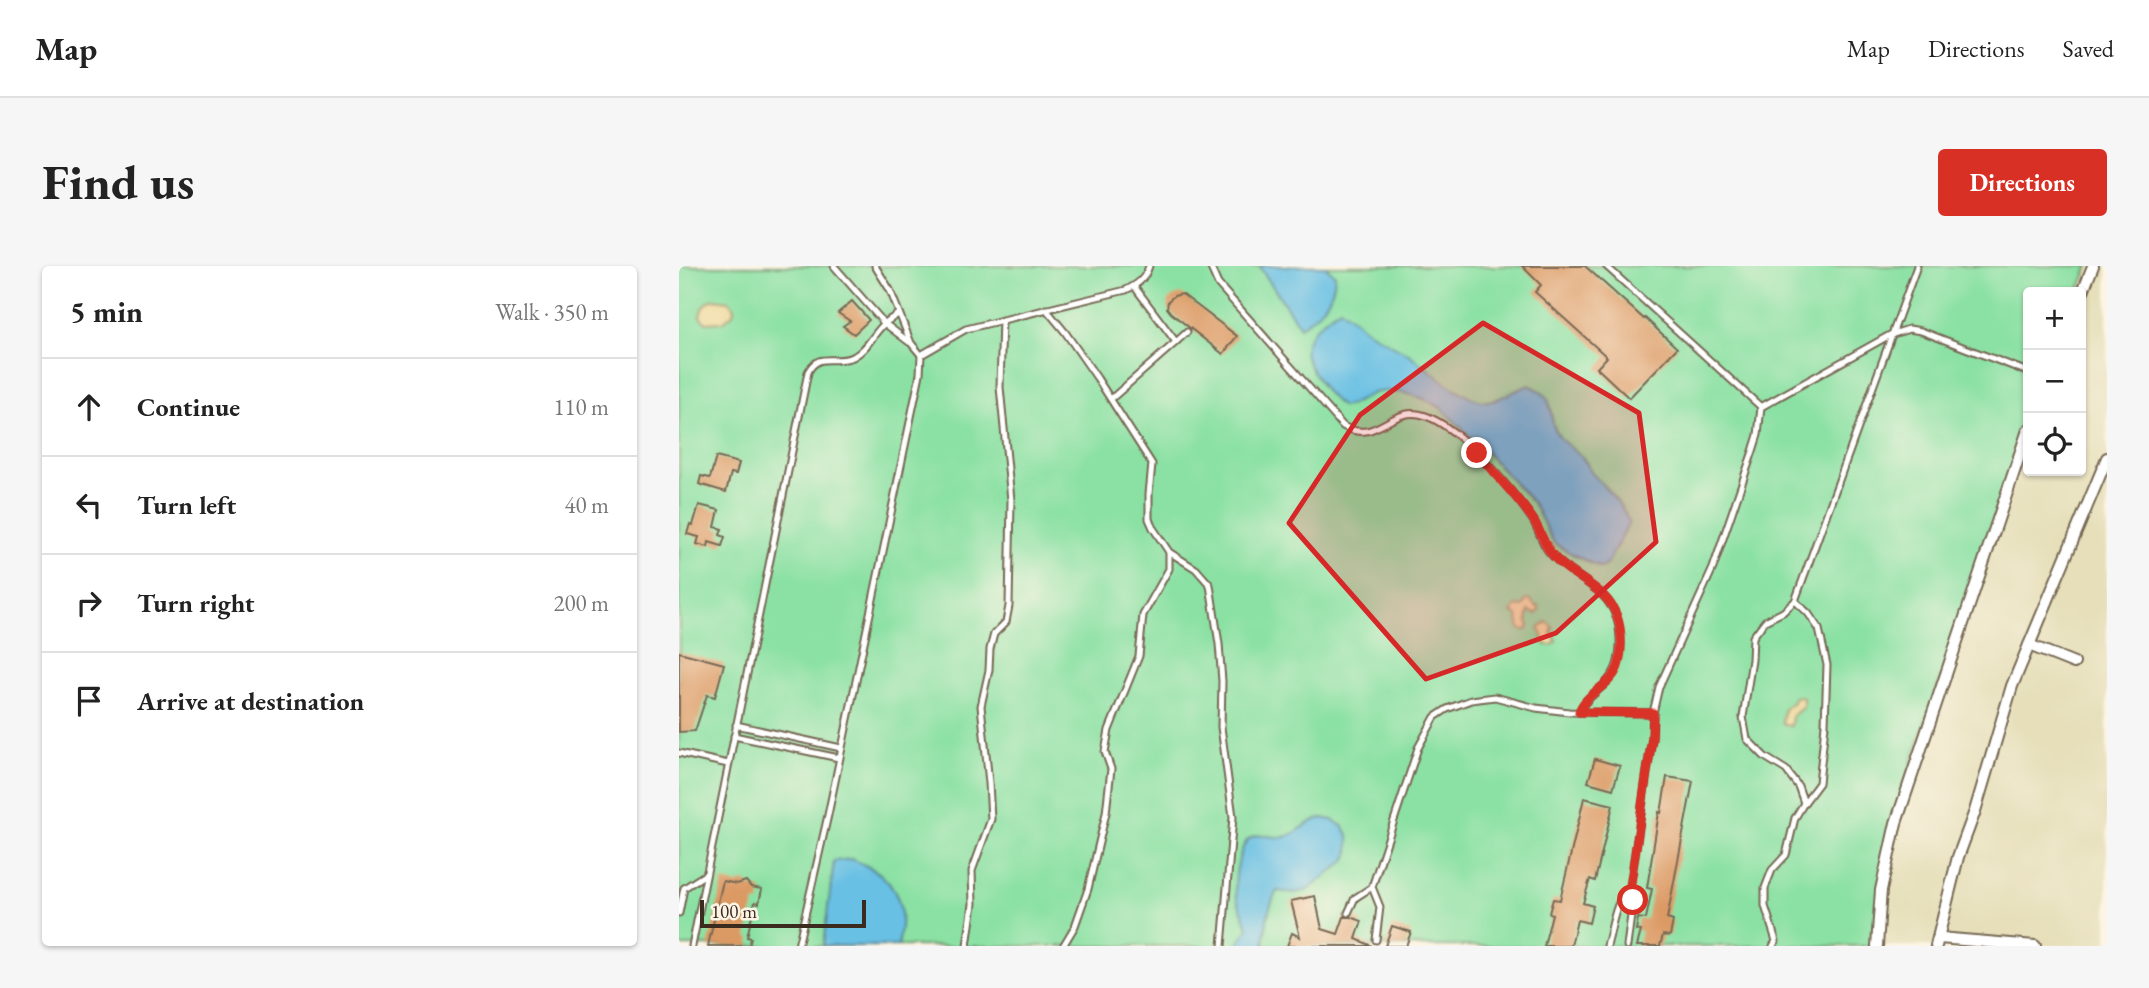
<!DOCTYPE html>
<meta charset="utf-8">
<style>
:root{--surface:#fff;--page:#f6f6f6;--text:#222;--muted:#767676;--line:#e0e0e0;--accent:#d93025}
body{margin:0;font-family:"EB Garamond",serif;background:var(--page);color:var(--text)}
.controls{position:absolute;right:21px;top:21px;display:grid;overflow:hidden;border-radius:7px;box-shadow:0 2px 5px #0004}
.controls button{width:63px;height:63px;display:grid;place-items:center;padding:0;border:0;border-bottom:2px solid var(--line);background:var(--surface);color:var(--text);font:35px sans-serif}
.scale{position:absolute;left:21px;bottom:18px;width:166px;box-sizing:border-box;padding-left:7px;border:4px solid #3b2a1e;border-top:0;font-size:19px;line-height:24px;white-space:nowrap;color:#3b2a1e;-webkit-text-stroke:5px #fcf5e5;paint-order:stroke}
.stop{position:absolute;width:21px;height:21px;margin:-16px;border:5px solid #d93025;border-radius:50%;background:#fff}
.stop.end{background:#d93025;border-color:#fff;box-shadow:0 2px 7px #0008}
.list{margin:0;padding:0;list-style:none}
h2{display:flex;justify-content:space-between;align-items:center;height:91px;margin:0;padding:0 28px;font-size:30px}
h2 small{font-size:23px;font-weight:400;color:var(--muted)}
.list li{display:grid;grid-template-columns:46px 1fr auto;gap:21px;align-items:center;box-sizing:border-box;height:98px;padding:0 28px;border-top:2px solid var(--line)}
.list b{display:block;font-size:26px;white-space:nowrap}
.list em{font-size:23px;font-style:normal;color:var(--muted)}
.icon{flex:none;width:38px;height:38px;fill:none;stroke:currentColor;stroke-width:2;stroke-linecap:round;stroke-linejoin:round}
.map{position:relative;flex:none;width:1428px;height:680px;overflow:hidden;border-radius:7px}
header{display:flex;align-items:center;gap:42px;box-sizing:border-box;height:98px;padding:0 35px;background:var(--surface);border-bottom:2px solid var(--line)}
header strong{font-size:33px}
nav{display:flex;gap:38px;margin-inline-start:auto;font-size:24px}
.intro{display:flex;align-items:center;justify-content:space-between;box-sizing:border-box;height:168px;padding:0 42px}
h1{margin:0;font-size:49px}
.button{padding:18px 32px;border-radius:7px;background:var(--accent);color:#fff;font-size:24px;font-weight:700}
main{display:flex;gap:42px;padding:0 42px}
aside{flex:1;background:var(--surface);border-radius:7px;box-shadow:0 2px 5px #0004}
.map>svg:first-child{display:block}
.green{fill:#8be1a4;stroke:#638661;stroke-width:2}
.sand{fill:#eeda9e;stroke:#94825e;stroke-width:2}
.water{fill:#67c0e4;stroke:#517581;stroke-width:2}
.building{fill:#db9964}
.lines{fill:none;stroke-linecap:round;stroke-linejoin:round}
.service-casing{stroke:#776955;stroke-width:9}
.minor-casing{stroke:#776955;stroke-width:14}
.service{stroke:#fff;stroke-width:5}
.minor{stroke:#fff;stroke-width:10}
.route{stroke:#d93025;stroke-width:9}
.marked{fill:#d62828;fill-opacity:0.2;stroke:#d62828;stroke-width:5;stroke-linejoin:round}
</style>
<header>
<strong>Map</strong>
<nav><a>Map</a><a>Directions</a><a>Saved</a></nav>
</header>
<div class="intro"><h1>Find us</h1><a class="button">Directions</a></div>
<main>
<aside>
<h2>5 min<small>Walk · 350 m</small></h2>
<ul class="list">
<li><svg class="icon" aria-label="ahead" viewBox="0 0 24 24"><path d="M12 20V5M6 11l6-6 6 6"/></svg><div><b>Continue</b></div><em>110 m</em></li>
<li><svg class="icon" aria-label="left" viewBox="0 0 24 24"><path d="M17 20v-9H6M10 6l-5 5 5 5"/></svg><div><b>Turn left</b></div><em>40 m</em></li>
<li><svg class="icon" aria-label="right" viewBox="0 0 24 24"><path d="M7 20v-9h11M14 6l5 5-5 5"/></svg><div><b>Turn right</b></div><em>200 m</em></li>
<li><svg class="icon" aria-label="arrive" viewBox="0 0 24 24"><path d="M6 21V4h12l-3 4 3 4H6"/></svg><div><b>Arrive at destination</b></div></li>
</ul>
</aside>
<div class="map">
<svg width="1428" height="680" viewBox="0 0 1428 680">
<rect width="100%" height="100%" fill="#fcf5e5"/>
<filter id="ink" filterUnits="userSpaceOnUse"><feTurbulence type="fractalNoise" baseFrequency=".0143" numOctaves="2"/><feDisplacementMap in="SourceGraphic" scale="14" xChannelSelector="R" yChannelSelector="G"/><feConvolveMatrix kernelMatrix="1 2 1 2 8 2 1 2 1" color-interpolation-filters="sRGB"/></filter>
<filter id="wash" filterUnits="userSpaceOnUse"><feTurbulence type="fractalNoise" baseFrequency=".00686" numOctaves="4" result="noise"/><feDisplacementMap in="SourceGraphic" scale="28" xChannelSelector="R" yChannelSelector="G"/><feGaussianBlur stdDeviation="1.57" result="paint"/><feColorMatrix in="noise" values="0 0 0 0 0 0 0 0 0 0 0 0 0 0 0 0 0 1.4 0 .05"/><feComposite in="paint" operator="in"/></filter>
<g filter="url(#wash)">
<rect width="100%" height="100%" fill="#e6dfba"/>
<polygon class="green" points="0,0 1410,0 1399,26 1349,26 1349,152 1213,555 1194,680 0,680"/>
<g class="sand">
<path d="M 35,33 L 50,35 L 55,42 L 54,48 L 44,56 L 27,57 L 21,51 C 22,41 26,37 35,33 Z"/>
<polygon points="848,333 851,333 855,339 860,341 860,345 857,348 850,345 848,355 850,360 848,364 842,364 840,360 839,350 833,347 837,340 844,341"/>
<polygon points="867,356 872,359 874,363 872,367 875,368 877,376 873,379 867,379 860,363"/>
<polygon points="1121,430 1124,432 1124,441 1113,450 1112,460 1105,459 1103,455 1105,443 1114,436 1115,431"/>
</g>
<g class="water">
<path d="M 580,0 L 646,0 L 656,9 C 655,34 641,47 621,61 Z"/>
<path d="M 661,42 L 690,66 L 731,89 L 768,118 L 791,131 L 802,135 L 814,135 L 850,119 C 883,133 864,149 881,172 C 887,180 896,183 902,190 C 907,195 910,203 914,208 C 928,225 943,236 950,257 L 928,298 L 922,302 L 895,289 L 875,277 L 854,237 L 808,187 L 761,141 L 745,133 L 726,127 L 707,125 L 694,127 L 672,139 L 663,141 C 652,133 644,123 637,111 C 634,105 629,98 627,91 C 622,69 646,53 661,42 Z"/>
<path d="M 643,552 L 653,554 L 665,561 L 670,571 L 670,586 L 666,595 L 629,624 L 616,627 L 598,625 C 588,642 587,661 585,680 L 558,680 L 569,662 C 566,650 558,638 557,626 C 555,612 560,577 573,571 C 583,566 594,573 605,571 C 619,569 628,554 643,552 Z"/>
<path d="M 173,593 C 182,598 195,602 202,609 C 225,629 225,653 219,680 L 144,680 L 155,595 Z"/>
</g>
<g id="blocks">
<g class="building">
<polygon points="843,0 906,0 965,53 966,52 998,82 950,132 918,102 928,91 856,26 862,19"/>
<polygon points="503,28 558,70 544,88 492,47 488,42 489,35 495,30"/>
<polygon points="173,35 190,54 175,68 164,60 171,55 159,47"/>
<polygon points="37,191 60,197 57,208 52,207 47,226 20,218 22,210 31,212"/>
<polygon points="20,239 40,244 36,261 43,263 41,269 46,271 43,280 30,276 29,281 18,278 20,271 8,268 11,258 14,259"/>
<polygon points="0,386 45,398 36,431 28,429 16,465 0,466"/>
<polygon points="916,493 941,500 934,523 909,516"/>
<polygon points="988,511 1014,515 988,653 994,655 991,670 984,669 981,680 958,680 962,665 957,664 959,652 967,653 973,623 968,622 980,546 982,547"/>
<polygon points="905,532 934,539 916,615 911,613 904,637 914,640 910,657 898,654 892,680 865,680 873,648 870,647 874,633 881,634"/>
<polygon points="44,615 58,618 67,615 72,621 83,623 80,637 76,636 68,671 72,672 70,680 29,680"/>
<polygon points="636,630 643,663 659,668 665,651 672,651 683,655 677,673 693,680 608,680 613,667 621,671 612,635"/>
<polygon points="713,660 732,666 727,680 706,680"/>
</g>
</g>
</g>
<g filter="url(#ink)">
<use href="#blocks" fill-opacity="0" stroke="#776955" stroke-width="2"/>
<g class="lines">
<defs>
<g id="service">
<polyline points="155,0 205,57 230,76"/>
<path d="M 531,0 L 539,18 L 664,160 C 699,180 712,137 747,150 C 783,163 832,222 853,253 C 860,263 862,276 870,286 C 897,317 940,322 941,372 C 942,397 936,411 917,426 C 910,432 903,438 900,446"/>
<polyline points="927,0 1082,141"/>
<polyline points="367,43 386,66 418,112 473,198 470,228 470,253 474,262 490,286 490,303 464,349 460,390 430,464 426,486 432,503 427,547 409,623 396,660 384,680"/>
<polyline points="497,76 508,66"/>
<path d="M 242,89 L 287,63 L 447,24 C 459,18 466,13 470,0"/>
<polyline points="432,133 497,76 455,20"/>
<polyline points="490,286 517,303 531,319 540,378 543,415 542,461 554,551 543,680"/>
<polyline points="1116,335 1129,347 1140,363 1148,399 1146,459 1140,517 1125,537"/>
<polyline points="57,459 162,482"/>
<polyline points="55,470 160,492"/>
<polyline points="0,487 49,498"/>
<polyline points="693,621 701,641 697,674"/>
<polyline points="0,647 5,622 27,608"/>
<polyline points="669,647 676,632 693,621 739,482 756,451 768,443 792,434 816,431 857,442 890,446 974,447"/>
<path d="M 13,680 L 129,106 C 140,85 155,99 174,91 C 188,84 194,68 205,58 C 209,54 215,51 219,48"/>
<polyline points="119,680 149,549 241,108 242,89 232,77 211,24 196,0"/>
<polyline points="288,680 294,638 293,605 312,553 310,517 302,440 310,404 311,383 315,368 327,356 330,340 332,234 321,121 323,54"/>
<path d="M 928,680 C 934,660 935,635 951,622"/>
<polyline points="948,680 954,634 951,622 973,472 974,447 980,421 1034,302 1074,185 1079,169 1082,141 1211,69 1230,63 1242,65 1349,106"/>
<polyline points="1094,680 1097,675 1086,640 1086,622 1093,604 1107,589 1116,552 1125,537 1119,520 1107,504 1086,491 1068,473 1064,451 1073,394 1074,371 1086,355 1104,346 1116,335 1238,0"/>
</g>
<g id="minor">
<polyline points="1402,30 1414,0"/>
<polyline points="1350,379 1395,397"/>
<polyline points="1260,672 1356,680"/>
<polyline points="1198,680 1202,624 1217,557 1349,164"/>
<polyline points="1257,680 1279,591 1296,545 1333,420 1428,192"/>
</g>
</defs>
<use href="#service" class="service-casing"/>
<use href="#minor" class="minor-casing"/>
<use href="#service" class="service"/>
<use href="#minor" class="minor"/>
</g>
</g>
<g class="lines" filter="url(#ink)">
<path class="route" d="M 798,187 C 816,209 838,230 854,253 C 863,267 866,283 879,295 C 896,312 924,321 935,344 C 943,358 944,381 940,397 C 935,420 907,425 900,446 L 974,447 L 973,472 L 951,622 L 954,634"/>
</g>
<path class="marked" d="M 804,57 L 960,147 L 977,276 L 877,367 L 747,413 L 610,257 L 681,149 Z"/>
</svg>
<div class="controls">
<button>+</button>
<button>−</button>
<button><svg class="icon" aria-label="locate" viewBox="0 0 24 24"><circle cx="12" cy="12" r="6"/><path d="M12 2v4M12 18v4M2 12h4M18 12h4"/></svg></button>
</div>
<div class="scale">100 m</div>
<div class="stop" style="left:954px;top:634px"></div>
<div class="stop end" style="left:798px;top:187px"></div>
</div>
</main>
